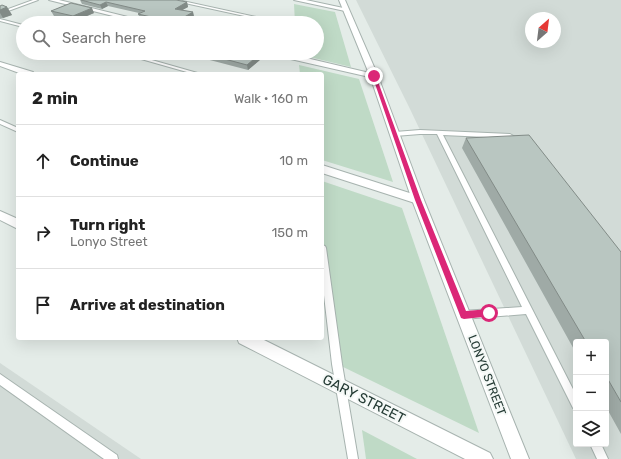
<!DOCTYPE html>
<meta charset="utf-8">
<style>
:root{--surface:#fff;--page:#f2f2f2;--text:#222;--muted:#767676;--line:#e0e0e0}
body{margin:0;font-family:Rubik,sans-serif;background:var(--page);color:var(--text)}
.controls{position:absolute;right:12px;bottom:12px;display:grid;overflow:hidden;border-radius:4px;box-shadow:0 4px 16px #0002}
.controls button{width:36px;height:36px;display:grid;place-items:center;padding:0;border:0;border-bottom:1px solid var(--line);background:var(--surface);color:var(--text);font:20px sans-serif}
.compass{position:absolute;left:525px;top:12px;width:36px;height:36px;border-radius:50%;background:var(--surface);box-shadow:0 4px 16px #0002;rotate:28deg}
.stop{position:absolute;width:12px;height:12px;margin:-9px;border:3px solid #db2777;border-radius:50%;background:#fff}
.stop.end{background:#db2777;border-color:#fff;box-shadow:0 1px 4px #0008}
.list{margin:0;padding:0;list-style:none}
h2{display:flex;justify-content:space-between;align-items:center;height:52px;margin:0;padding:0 16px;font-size:17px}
h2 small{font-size:13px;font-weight:400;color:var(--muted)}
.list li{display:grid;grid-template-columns:26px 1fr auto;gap:12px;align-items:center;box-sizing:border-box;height:72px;padding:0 16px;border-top:1px solid var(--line)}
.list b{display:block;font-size:15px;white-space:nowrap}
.list p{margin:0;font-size:13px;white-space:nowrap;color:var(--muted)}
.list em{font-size:13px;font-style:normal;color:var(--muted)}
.icon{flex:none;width:22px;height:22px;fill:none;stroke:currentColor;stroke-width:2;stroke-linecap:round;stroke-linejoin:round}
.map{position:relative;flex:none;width:621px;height:459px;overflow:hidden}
.search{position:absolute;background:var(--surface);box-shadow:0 4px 16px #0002;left:16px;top:16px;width:308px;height:44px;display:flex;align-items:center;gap:10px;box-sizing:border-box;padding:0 14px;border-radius:22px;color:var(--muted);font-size:15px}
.panel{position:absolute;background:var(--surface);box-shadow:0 4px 16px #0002;left:16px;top:72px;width:308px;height:268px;border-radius:4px}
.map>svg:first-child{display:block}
.built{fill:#d2dbd7;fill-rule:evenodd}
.green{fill:#bfdac6}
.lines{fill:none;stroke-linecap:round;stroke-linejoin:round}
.service-casing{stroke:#a7b3af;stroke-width:2}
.minor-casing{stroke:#a7b3af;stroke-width:2}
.tertiary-casing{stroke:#a7b3af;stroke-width:2}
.service{fill:#fff;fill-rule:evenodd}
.minor{fill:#fff;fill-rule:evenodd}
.tertiary{fill:#fff;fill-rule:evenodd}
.wall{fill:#9faaa6}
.shaded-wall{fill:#828b87}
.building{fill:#b9c6c1;stroke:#828b87}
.route{fill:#db2777}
.labels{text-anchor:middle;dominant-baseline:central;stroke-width:4;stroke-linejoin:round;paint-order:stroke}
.street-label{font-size:12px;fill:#253b35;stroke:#f4f8f6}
.near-street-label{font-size:14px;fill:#253b35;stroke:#f4f8f6}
</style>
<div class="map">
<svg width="621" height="459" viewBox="0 0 621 459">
<rect width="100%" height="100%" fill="#e4ece8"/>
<g class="built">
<path d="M 356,0 L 621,0 L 621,459 L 576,459 L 410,109 ZM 531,18 L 555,18 L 555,42 L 531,42 ZM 576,342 L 606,342 L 606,444 L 576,444 Z"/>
<polygon points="0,363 141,459 0,459"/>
</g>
<g class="green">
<polygon points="294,4 335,12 351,67 297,54 317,53 317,23 295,23"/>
<polygon points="299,65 359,79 393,182 322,160 322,74 300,74"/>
<polygon points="322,181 402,208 479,433 337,364 322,246"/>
<polygon points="362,430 417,459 366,459"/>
</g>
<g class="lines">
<defs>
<g id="service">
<polygon points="33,0 38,0 0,14 0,12"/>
<polygon points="171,0 178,0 284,23 277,23"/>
<polygon points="0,19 23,25 23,27 0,21"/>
<polygon points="120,53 127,53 201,74 194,74"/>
<polygon points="0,120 18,128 18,132 0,124"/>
<polygon points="420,130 510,134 517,138 514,140 509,138 443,135 576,395 576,410 573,408 526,314 463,319 460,318 459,315 460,312 463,311 522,307 437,134 420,134 395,136 392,134 395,132"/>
<polygon points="322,245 325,246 326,248 342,364 358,459 348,459 332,364 322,278"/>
<polygon points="0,374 117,455 118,459 104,459 0,385"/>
<polygon points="590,444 601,444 608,459 597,459"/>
</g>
<g id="minor">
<polygon points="49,0 59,0 152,23 141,23"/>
<polygon points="294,0 306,0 348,9 345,11"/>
<polygon points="272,53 285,53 374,74 378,76 374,78 273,55"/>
<polygon points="0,62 33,72 34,74 22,74 0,66"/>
<polygon points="322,165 422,197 424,200 422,203 418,204 322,173"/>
<polygon points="0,211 18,219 18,229 0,220"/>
<polygon points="237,338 260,338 490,453 493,459 465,459 239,343"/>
</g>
<polygon id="tertiary" points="339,0 345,0 378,76 424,200 529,459 511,459 412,200 370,76"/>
</defs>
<use href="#service" class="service-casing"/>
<use href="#minor" class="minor-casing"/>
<use href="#tertiary" class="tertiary-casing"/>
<use href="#service" class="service"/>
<use href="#minor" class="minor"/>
<use href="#tertiary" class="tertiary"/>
</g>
<g class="wall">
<polygon points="80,0 187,2 188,7 182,10 193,12 194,17 183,23 139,20 145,20 140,18 138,14 139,13 108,6 102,9 82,4"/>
<polygon points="0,6 7,7 12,15 3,18 0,18"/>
<polygon points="51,11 94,13 75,21 54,16"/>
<polygon points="183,53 268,53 248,70"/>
<polygon points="466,138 621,252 621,434 606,407 606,342 576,342 576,353 462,148"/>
</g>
<g class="shaded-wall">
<polygon points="106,2 108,6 102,9 100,5"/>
<polygon points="187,2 188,7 177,13 175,9"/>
<polygon points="7,7 12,15 3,18 0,13 0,10"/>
<polygon points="92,8 94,13 75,21 73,16"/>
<polygon points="193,12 194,17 183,23 174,23"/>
<polygon points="261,53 268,53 248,70 247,65"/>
</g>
<g class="building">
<polygon points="81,0 176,0 187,2 175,9 193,12 174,23 120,23 130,18 139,20 151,20 151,17 138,14 145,11 106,2 100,5"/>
<polygon points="71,3 92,8 73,16 51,11"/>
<polygon points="2,5 7,7 0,10 0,6"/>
<polygon points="225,19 249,23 218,23"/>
<polygon points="202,53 261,53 247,65"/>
<polygon points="529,135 621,252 621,402 606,376 606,342 586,342 466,138"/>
</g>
<polygon class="route" points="372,75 376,76 421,200 466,311 489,309 493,313 492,316 464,319 461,318 415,200"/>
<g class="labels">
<g class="street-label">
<text transform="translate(487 375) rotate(69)">LONYO STREET</text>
</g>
<g class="near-street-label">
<text transform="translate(364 399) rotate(27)">GARY STREET</text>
</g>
</g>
</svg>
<div class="controls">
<button>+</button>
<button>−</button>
<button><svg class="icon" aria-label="layers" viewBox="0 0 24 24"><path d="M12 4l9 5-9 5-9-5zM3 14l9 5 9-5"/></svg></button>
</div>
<svg class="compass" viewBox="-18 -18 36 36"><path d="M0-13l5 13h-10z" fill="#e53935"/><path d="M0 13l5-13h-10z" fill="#767676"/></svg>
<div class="stop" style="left:489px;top:313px"></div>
<div class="stop end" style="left:374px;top:76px"></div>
<div class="search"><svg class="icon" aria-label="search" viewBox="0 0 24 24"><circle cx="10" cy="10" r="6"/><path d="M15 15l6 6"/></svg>Search here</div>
<section class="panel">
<h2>2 min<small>Walk · 160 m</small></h2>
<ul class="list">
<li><svg class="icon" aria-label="ahead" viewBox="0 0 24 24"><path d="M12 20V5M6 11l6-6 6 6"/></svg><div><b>Continue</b></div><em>10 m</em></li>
<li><svg class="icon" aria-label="right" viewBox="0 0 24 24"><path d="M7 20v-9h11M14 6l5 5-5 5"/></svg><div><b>Turn right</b><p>Lonyo Street</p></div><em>150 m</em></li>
<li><svg class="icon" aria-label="arrive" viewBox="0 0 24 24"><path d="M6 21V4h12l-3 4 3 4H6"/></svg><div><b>Arrive at destination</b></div></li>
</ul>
</section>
</div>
